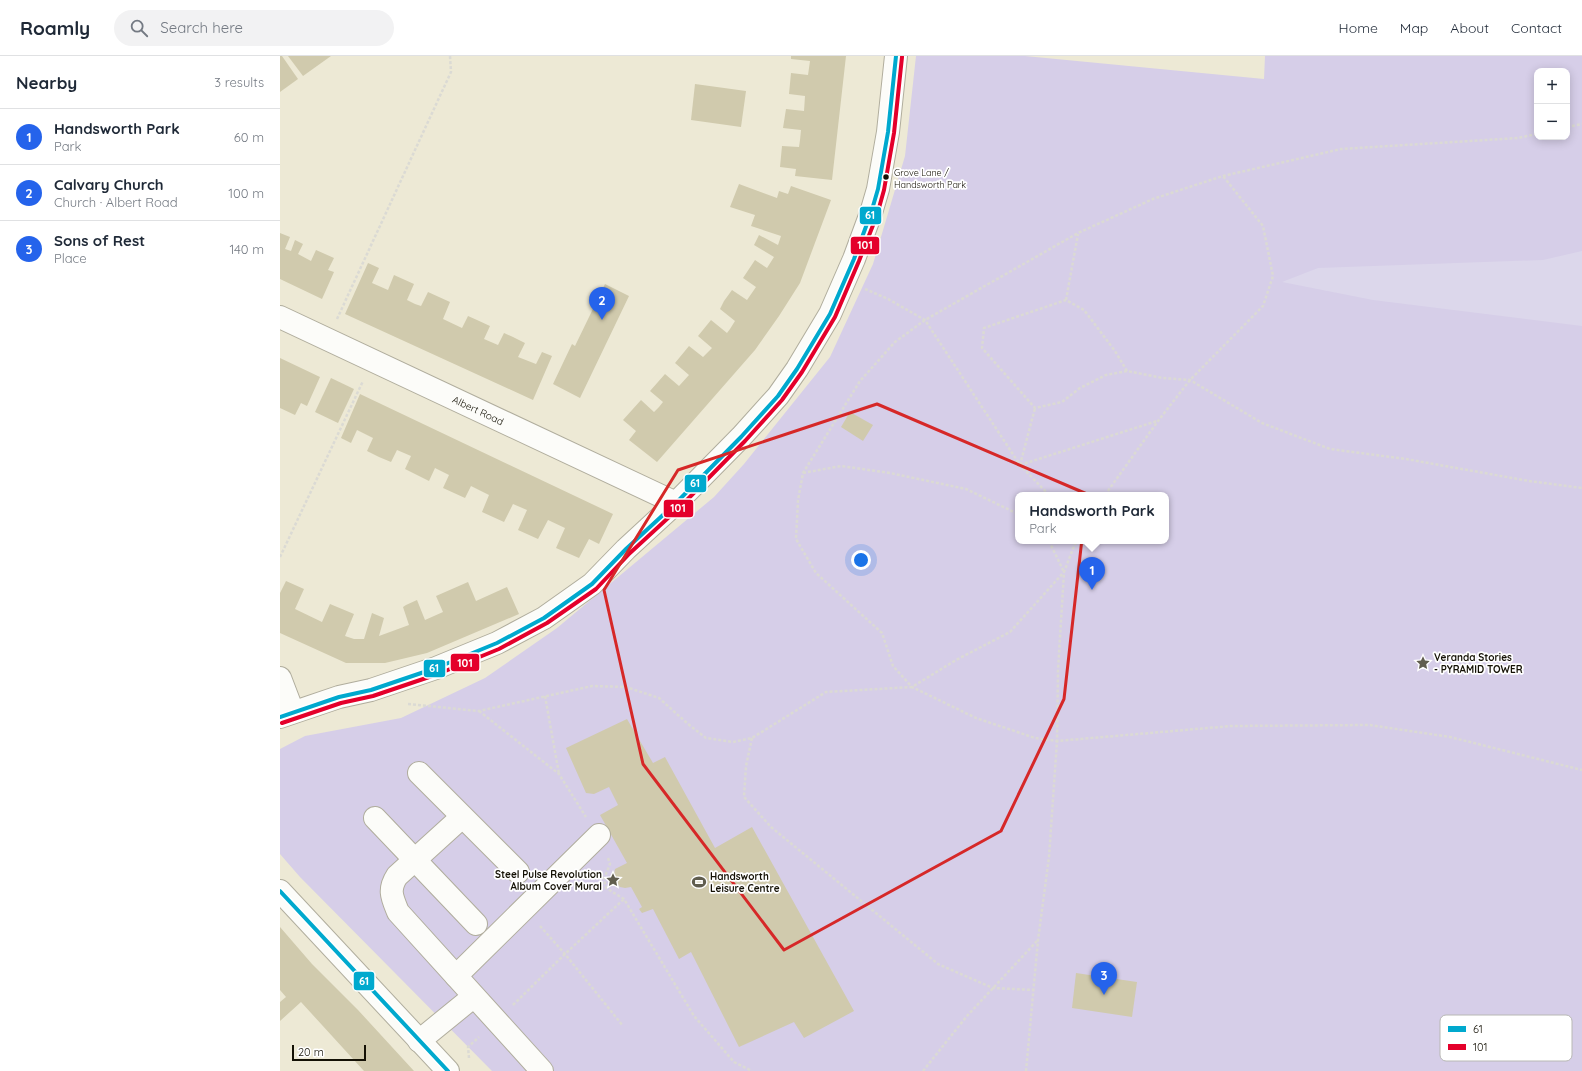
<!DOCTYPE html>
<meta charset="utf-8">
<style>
:root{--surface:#fff;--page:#f2f2f3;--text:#1f2937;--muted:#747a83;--line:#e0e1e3;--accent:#2563eb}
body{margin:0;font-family:Quicksand,sans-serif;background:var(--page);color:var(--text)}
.controls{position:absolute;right:12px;top:12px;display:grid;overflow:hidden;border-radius:8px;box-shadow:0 2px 10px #0003}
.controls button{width:36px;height:36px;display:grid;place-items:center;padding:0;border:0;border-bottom:1px solid var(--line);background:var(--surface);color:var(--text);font:20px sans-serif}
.scale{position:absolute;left:12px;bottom:10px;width:74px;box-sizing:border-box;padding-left:4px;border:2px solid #141105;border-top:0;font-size:11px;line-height:14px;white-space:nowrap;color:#141105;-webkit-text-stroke:3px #fff;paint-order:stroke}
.you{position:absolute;left:581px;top:504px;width:14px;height:14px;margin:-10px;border:3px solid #fff;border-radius:50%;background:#1a73e8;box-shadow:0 0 0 6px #1a73e833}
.badge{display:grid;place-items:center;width:26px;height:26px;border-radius:50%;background:var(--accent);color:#fff;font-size:13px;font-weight:700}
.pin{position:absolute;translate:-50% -33px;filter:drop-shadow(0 1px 2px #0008)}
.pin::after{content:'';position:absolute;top:21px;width:14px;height:12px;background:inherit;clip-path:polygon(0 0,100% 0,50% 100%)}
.popup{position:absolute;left:735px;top:436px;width:154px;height:52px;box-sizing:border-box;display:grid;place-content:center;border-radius:8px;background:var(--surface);filter:drop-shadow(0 1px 3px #0005);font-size:13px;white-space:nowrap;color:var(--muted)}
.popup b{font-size:15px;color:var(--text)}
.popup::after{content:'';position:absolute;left:50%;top:100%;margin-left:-8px;border:8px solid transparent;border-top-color:var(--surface)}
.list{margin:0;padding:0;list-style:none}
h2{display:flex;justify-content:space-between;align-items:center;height:52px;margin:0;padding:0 16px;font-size:17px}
h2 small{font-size:13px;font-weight:400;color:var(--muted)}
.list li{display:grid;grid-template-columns:26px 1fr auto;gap:12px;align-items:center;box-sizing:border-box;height:56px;padding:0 16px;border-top:1px solid var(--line)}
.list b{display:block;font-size:15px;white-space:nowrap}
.list p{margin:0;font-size:13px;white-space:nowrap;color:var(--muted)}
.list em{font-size:13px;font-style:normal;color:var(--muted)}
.icon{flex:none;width:22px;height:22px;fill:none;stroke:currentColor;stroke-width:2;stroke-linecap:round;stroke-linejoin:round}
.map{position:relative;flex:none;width:1302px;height:1015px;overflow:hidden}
header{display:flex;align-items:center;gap:24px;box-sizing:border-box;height:56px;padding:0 20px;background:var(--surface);border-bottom:1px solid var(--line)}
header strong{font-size:19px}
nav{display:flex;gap:22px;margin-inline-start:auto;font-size:14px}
.search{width:280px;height:36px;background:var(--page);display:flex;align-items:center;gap:10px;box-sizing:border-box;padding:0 14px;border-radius:22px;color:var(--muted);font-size:15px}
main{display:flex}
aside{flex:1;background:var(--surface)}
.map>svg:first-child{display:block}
.green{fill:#d6cee8;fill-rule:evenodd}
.water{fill:#dcd7eb}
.building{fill:#d0caad}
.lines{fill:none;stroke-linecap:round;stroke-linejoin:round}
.minor-casing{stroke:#b0ad9d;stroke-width:24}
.path{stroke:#dbdad4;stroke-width:2.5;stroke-dasharray:3 2;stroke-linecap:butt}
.minor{stroke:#fcfcf9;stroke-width:22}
.bus-1-casing{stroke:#fff;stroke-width:7}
.bus-2-casing{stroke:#fff;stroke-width:7}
.bus-1{stroke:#00a9ce;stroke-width:4}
.bus-2{stroke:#e4002b;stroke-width:4}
.marked{fill:none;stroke:#d62828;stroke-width:3;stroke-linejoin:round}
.bus-dot{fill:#141105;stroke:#fff;stroke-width:1.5}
.labels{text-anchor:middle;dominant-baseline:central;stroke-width:3.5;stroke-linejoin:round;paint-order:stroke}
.bus-label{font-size:9px;fill:#141105;stroke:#fff;text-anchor:start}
.street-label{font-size:10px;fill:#141105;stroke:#fff}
.poi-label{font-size:10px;font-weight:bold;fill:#141105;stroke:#fff;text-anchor:start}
.key{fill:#fff;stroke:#b8b8b4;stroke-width:1}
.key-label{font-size:11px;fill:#141105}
.line-badge{stroke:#fff;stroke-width:1.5}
.badge-label{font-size:11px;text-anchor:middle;font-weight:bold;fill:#fff}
</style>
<header>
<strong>Roamly</strong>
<div class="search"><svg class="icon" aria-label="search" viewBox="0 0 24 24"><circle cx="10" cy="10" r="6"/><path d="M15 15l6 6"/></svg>Search here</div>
<nav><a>Home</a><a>Map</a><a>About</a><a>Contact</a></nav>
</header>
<main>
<aside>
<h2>Nearby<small>3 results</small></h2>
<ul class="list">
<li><span class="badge">1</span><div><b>Handsworth Park</b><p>Park</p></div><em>60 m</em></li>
<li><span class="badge">2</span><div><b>Calvary Church</b><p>Church · Albert Road</p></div><em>100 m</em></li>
<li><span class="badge">3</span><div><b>Sons of Rest</b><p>Place</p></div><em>140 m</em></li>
</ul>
</aside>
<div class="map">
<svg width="1302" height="1015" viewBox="0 0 1302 1015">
<rect width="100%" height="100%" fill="#ede9d5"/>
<path class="green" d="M 636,0 L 745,0 L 984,23 L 985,0 L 1302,0 L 1302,1015 L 212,1015 L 20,821 L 0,798 L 0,693 L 25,680 L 121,662 L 205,622 L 277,572 L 434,441 L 464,408 L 550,301 L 593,208 L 625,100 ZM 1257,15 L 1287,15 L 1287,81 L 1257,81 ZM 738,439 L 886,439 L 886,485 L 738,485 Z"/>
<polygon class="water" points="1302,195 1302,270 1093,244 1002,226 1038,212 1263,204"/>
<g class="building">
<polygon points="0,0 2,0 18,23 0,36"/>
<polygon points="8,0 51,0 23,20"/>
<polygon points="511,0 566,0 552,124 515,120 516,113 500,111 502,90 519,91 520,84 521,74 503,72 506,53 524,55 525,40 509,38 511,17 528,19 530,5 511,3"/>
<polygon points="415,28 466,35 461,71 411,64"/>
<polygon points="459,128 497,142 499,135 508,138 511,130 551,144 520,227 499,260 475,294 377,406 349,384 356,375 343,364 361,344 374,356 379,351 383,346 370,335 385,318 399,330 409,319 395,307 409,290 423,301 432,292 418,280 431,264 447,277 450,273 455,265 440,253 444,245 452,234 467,244 476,231 463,222 475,204 487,212 494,201 474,189 479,179 498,189 501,180 471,170 475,159 450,151"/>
<polygon points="0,177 10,181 5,193 11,195 15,184 23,188 18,198 31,205 36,194 54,202 48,214 54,216 42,243 0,223"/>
<polygon points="88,207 99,212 92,227 108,234 114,219 134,228 127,244 135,248 141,250 148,236 170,246 163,263 182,272 188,260 197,264 210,270 204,283 218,289 224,277 233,281 245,287 238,301 256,308 262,296 272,300 253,344 65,258"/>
<polygon points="325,228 349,240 300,342 273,328 292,288 295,290"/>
<polygon points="0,302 40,321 27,350 21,347 15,359 0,352"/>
<polygon points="51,322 74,333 58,367 35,356"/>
<polygon points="80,338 333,458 319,488 309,483 299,502 276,492 285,472 268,464 258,483 238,474 247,454 233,448 224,466 202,456 209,439 191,430 185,442 163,432 169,419 155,412 149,425 125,413 131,400 117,394 111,406 99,401 87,395 93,382 77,374 71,387 61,382"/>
<polygon points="570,356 593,369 583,385 561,371"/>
<polygon points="6,525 24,533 15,553 42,566 50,548 74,558 65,580 74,583 84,583 92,557 104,562 99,580 129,569 123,551 126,549 137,544 145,564 163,556 156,540 188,526 196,545 227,531 239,558 147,597 105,607 66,607 0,577 0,537"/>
<polygon points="347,663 373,707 385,701 435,792 472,771 574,955 524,982 514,966 459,991 411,896 399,903 373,853 362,857 359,853 362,851 351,831 345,832 340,831 333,824 335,813 347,807 320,759 338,749 329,731 314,738 306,737 286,692"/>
<polygon points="0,871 32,908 78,954 134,1015 84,1015 21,946 0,965 0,946 6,941 0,934"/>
<polygon points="796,917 857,926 852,961 792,952"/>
</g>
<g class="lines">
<defs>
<g id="minor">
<path id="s1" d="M 0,261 L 396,447"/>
<polyline points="0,622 13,656"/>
<polyline points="0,661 59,641 91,634 156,612 217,587 264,562 312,528 346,493 396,447 461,381 498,340 517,313 550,258 574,203 591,157 598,133 608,76 616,0"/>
<polyline points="139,717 238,816"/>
<path d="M 182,761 L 117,820 C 108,834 112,841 118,856 L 262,1015"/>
<polyline points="95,762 196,868"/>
<polyline points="0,835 168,1015"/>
<polyline points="176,920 319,779"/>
<polyline points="139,985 193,941"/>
</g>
</defs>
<use href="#minor" class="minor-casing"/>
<g class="path">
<polyline points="1287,71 1302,68"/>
<polyline points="1257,78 1238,82 1061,93 943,120 873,143 798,177 645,264 615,286 580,325 523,417 518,444 516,483 536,517 602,577 613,610 632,631 696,662 755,682 777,685 951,670 1090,669 1170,681 1302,714"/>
<polyline points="585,233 608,243 645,264 740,409 769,439"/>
<polyline points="786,244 798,178"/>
<polyline points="57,263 171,16 170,0"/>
<polyline points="847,315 835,295 804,254 786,244 704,272 702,292 755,352 782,346 800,332 826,319 847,315 883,322 910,324 982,367 1050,393 1126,403 1249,425 1302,432"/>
<polyline points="740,409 877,365"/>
<polyline points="740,409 755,352"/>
<polyline points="523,417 561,410 610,417 686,433 738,458"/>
<polyline points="825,439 878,365 910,324 983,250 993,220 983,170 943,120"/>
<polyline points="769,485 784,516"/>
<polyline points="0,501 83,325"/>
<polyline points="265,640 279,718"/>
<polyline points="128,648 199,655 312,630 346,631 379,642 408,668 426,682 453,686 472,682 546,636 632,631 676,604 730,576 784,516"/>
<polyline points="199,655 279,718 306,761"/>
<polyline points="472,682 466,710 464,741 491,771 658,908 713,932 754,934"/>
<polyline points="328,802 330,808 324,823 326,832 344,843 414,960 454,1006 472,1015"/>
<polyline points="260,870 285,898 343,970"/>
<polyline points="233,949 285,898 344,843"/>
<polyline points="189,1002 188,991 199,981"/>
<polyline points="643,1015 687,960 757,885"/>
<polyline points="746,1015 758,884 769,801 777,685 778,614 784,516 796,485"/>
</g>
<use href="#minor" class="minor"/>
<defs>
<g id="bus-1">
<polyline points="0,661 59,641 91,634 156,612 217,587 264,562 312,528 346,493 396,447 461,381 498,340 517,313 550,258 574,203 591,157 598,133 608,76 616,0"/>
<polyline points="0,835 168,1015"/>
</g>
<polyline id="bus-2" points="2,667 61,647 93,640 158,618 219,593 267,567 316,533 350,497 400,451 465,385 502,344 522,316 555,261 579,205 597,159 604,134 614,77 622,1"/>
</defs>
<use href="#bus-1" class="bus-1-casing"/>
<use href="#bus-2" class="bus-2-casing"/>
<use href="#bus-1" class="bus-1"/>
<use href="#bus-2" class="bus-2"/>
</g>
<path class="marked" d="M 597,348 L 807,438 L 784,643 L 721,775 L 504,894 L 363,708 L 324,534 L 398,414 Z"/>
<defs>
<symbol id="sight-bare" viewBox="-9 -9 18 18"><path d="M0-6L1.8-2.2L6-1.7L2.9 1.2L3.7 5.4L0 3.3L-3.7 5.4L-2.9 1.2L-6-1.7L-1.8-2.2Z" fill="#605d4e" stroke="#fff" stroke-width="2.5" paint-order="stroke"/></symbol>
<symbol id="stadium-bare" viewBox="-9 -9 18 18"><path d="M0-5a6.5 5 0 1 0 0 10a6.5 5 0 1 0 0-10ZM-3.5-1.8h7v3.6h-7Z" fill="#605d4e" stroke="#fff" stroke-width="2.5" paint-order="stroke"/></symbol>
</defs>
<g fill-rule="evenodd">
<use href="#sight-bare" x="1133" y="597" width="20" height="20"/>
<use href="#sight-bare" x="323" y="814" width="20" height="20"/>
<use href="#stadium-bare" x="409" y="816" width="20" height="20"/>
</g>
<circle class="bus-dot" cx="606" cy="121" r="3.5"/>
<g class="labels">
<g class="bus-label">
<text x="614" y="116">Grove Lane /<tspan x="614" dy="12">Handsworth Park</tspan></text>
</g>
<g class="street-label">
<text stroke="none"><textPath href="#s1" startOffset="219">Albert Road</textPath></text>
</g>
<g class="poi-label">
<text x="1154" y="601">Veranda Stories<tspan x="1154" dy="12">- PYRAMID TOWER</tspan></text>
<text x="322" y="818" text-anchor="end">Steel Pulse Revolution<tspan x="322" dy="12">Album Cover Mural</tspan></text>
<text x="430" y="820">Handsworth<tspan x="430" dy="12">Leisure Centre</tspan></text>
</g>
</g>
<rect x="1160" y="959" width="132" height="46" rx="6" class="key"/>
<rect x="1168" y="970" width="18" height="6" fill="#00a9ce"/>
<rect x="1168" y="988" width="18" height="6" fill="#e4002b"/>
<g class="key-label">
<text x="1193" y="977">61</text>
<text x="1193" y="995">101</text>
</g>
<g class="line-badge">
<rect x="579" y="150" width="23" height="19" rx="4" fill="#00a9ce"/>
<rect x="570" y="180" width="30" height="19" rx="4" fill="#e4002b"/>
<rect x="404" y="418" width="23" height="19" rx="4" fill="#00a9ce"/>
<rect x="383" y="443" width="31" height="19" rx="4" fill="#e4002b"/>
<rect x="170" y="597" width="30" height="19" rx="4" fill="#e4002b"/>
<rect x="143" y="603" width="23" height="19" rx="4" fill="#00a9ce"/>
<rect x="73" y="915" width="22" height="20" rx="4" fill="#00a9ce"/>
</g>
<g class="badge-label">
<text x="590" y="163">61</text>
<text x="585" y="193">101</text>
<text x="415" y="431">61</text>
<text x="398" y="456">101</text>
<text x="185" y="611">101</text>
<text x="154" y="616">61</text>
<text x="84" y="929">61</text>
</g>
</svg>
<div class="controls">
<button>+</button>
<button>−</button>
</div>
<div class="scale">20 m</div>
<div class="you"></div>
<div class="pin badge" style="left:812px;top:534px">1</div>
<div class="popup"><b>Handsworth Park</b>Park</div>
<div class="pin badge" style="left:322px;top:264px">2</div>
<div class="pin badge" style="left:824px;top:939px">3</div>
</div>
</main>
